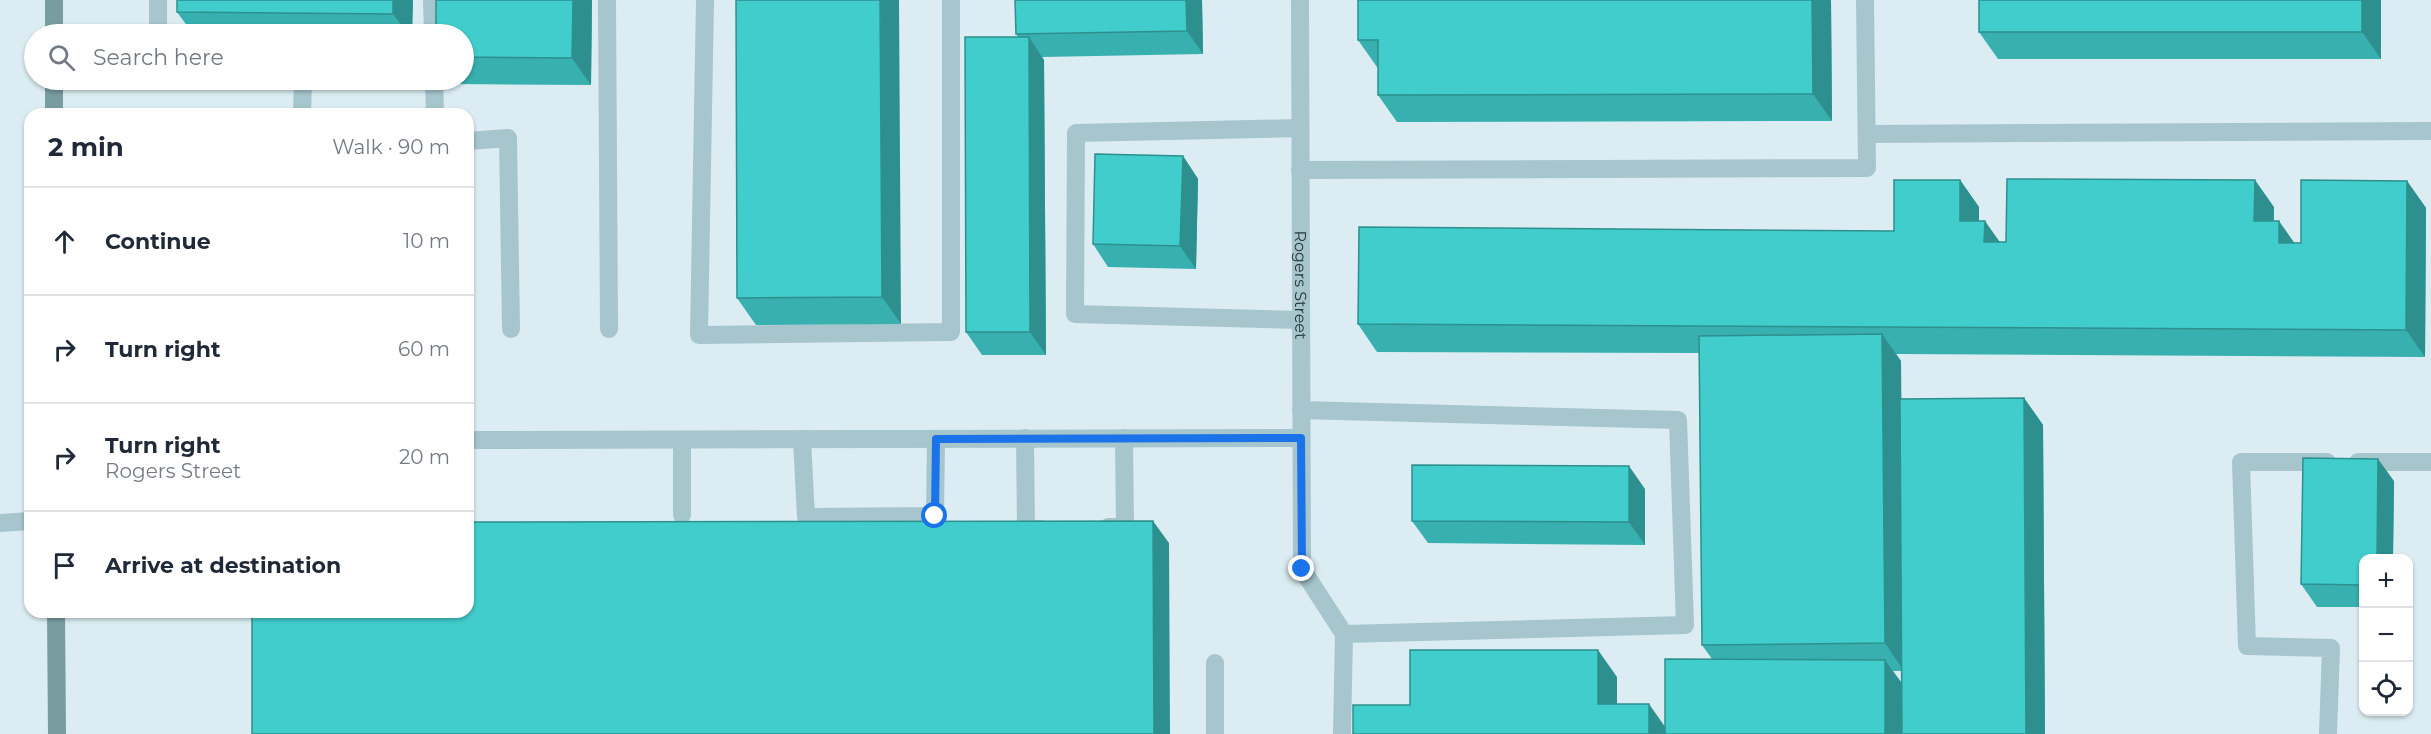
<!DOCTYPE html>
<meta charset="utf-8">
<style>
:root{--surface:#fff;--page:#f2f2f3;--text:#1f2937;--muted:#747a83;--line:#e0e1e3}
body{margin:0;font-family:Montserrat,sans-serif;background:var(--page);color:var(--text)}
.controls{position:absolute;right:18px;bottom:18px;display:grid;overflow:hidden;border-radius:12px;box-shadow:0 2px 4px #0004}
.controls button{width:54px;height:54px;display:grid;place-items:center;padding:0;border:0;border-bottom:2px solid var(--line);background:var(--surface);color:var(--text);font:30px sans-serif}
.stop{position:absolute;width:18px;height:18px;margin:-14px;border:4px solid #1a73e8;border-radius:50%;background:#fff}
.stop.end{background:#1a73e8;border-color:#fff;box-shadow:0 2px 6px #0008}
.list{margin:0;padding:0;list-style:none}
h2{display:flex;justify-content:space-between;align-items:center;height:78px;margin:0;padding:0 24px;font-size:26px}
h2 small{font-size:20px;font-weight:400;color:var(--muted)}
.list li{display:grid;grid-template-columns:39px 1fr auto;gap:18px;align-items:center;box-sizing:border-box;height:108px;padding:0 24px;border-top:2px solid var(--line)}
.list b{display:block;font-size:22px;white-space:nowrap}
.list p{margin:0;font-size:20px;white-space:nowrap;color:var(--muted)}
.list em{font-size:20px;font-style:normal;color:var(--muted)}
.icon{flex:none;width:33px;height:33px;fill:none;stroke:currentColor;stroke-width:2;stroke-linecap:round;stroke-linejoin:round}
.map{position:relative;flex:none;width:2431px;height:734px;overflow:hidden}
.search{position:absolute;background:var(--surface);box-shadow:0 2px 4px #0004;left:24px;top:24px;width:450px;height:66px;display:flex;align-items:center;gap:15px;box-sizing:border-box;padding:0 21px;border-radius:33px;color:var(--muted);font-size:22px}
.panel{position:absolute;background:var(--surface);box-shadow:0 2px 4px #0004;left:24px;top:108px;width:450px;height:510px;border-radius:18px}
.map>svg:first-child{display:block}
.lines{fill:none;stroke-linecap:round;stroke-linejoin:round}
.lane{stroke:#a6c5cc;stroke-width:18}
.street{stroke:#a6c5cc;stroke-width:18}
.secondary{stroke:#789ca0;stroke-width:18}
.wall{fill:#37b0af;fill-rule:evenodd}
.shaded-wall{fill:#2d908e}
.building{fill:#40cdcb;stroke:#2d908e;stroke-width:1.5}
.route{stroke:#1a73e8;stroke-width:8}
.labels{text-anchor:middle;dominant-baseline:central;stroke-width:5;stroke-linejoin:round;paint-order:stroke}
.street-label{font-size:16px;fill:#283738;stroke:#e8f5fb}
</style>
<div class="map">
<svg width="2431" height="734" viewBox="0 0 2431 734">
<rect width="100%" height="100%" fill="#dbedf3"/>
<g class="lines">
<g class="lane">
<polyline points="158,0 158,34"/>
<polyline points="432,0 433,34"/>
<polyline points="607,0 609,329"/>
<polyline points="705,0 699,335 951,332 951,0"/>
<polyline points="434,80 435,114"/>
<polyline points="302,114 303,80"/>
<polyline points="1300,128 1076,133 1075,314 1301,320"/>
<polyline points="1867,134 2431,131"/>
<polyline points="468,141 508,138 511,329"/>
<polyline points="1300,170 1867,168 1865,0"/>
<polyline points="1301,410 1678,420 1685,625 1344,634 1342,734"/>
<polyline points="1025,438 1026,529 1041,529"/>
<polyline points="802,439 806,517 935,516 936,439"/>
<polyline points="468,440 1301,438"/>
<polyline points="682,440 682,515"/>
<polyline points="2327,462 2241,462 2247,646 2331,648 2328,734"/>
<polyline points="2358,462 2431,462"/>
<polyline points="0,523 30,521"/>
<polyline points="1108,527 1125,527 1124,438"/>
<polyline points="1302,569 1344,634"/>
<polyline points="1215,734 1215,663"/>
</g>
<path class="street" id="s1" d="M 1300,0 L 1302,569"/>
<g class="secondary">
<polyline points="54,0 54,34"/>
<polyline points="54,80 54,114"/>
<polyline points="56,612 57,734"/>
</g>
</g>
<g class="wall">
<polygon points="413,0 412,34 193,34 177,12"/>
<polygon points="592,0 591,85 455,84 452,80 464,80 464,34"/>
<polygon points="736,0 901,324 756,325 737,298"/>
<polygon points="1015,0 1202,0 1203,54 1042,57 1044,60 1046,355 982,355 966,332 1018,37 1016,34"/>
<polygon points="1358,0 1831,0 1832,121 1397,122 1378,95 1378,67 1377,67 1358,40"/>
<polygon points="2381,0 2381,59 1998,59 1979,32"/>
<polygon points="1183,156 1198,179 1196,269 1108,267 1093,244"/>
<path d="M 1960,180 L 1979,207 L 1979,221 L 1999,242 L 2006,242 L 2274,207 L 2274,221 L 2294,243 L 2301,243 L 2407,181 L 2426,208 L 2425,357 L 1896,354 L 1901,361 L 1901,399 L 2024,398 L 2043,425 L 2045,734 L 1353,734 L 1410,705 L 1617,677 L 1617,704 L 1665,727 L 1712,659 L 1702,645 L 1699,353 L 1377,352 L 1358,324 L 1894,231 ZM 1893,671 L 1901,671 L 1902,683 Z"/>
<polygon points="2394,481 2393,558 2364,558 2364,607 2317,607 2301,584"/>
<polygon points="1645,489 1645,545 1428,543 1412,521"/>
</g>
<g class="shaded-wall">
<polygon points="393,0 413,0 412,34 408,34 393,14"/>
<polygon points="573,0 592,0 591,85 572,58"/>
<polygon points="880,0 899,0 901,324 882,297"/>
<polygon points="1186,0 1202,0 1203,54 1187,31"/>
<polygon points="1812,0 1831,0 1832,121 1813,94"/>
<polygon points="2362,0 2381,0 2381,59 2362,32"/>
<polygon points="1029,37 1044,60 1046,355 1030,332"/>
<polygon points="1183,156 1198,179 1196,269 1180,246"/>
<polygon points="1960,180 1979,207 1979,248 1960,221"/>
<polygon points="2255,180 2274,207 2273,248 2254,221"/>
<polygon points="2407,181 2426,208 2425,357 2406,330"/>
<polygon points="1985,221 2004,248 1984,242"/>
<polygon points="2279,221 2298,248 2279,243"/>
<polygon points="1882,334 1901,361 1904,671 1885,643"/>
<polygon points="2024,398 2043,425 2045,734 2026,734"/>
<polygon points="2378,459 2394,481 2393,558 2377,558"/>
<polygon points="1629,466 1645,489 1645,545 1629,522"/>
<polygon points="1153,521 1169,543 1170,734 1154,734"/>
<polygon points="1598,650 1617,677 1617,731 1598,704"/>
<polygon points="1885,660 1904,687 1904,734 1885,734"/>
<polygon points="1649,704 1668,731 1668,734 1649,734"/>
</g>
<g class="building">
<polygon points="177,0 393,0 393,14 177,12"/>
<polygon points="436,0 573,0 572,58 464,57 464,34 436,34"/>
<polygon points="736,0 880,0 882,297 737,298"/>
<polygon points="1015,0 1186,0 1187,31 1016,34"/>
<polygon points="1358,0 1812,0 1813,94 1378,95 1378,40 1358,40"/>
<rect x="1979" y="0" width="383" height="32"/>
<polygon points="965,37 1029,37 1030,332 966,332"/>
<polygon points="1095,154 1183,156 1180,246 1093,244"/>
<polygon points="2007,179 2255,180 2254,221 2279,221 2279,243 2301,243 2301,180 2407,181 2406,330 1358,324 1359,227 1894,231 1894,180 1960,180 1960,221 1985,221 1984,242 2006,242"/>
<polygon points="1882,334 1885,643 1702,645 1699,336"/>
<polygon points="2024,398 2026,734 1902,734 1900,399"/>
<polygon points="2303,458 2378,459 2377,558 2364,558 2364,585 2301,584"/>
<polygon points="1412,465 1629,466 1629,522 1412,521"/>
<polygon points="1153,521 1154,734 252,734 252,612 468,612 468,522"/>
<polygon points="1410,650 1598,650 1598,704 1649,704 1649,734 1353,734 1353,705 1410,705"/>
<polygon points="1665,659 1885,660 1885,734 1665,734"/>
</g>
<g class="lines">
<polyline class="route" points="935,516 936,439 1301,438 1302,569"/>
</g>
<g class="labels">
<g class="street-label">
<text stroke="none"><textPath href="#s1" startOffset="285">Rogers Street</textPath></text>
</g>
</g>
</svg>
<div class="controls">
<button>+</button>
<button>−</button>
<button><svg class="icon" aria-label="locate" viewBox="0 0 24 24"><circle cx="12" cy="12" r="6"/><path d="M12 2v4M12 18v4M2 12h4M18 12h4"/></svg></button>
</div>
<div class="stop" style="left:935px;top:516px"></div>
<div class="stop end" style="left:1302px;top:569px"></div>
<div class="search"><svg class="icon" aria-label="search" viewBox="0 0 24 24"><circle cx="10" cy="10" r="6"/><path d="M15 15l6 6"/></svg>Search here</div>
<section class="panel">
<h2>2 min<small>Walk · 90 m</small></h2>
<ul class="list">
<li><svg class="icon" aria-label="ahead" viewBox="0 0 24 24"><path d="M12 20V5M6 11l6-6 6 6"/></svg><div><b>Continue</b></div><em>10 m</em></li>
<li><svg class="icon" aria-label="right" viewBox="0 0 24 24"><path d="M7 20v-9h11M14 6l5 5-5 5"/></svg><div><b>Turn right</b></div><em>60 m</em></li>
<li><svg class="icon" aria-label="right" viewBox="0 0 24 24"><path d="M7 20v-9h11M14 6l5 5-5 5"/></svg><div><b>Turn right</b><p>Rogers Street</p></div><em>20 m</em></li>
<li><svg class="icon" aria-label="arrive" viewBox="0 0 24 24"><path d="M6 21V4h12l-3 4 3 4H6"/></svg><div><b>Arrive at destination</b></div></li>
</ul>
</section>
</div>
